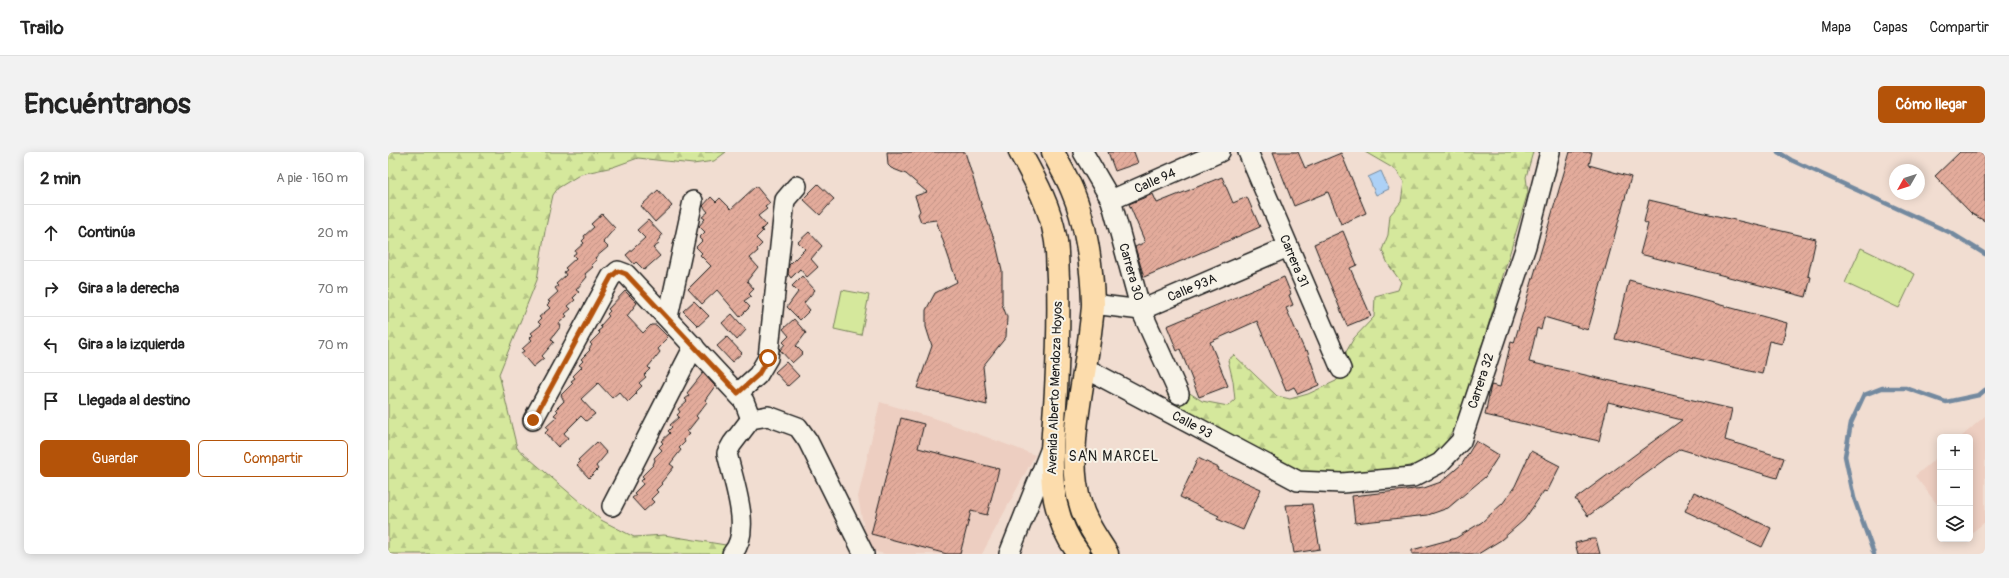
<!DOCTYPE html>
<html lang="es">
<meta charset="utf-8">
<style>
:root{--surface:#fff;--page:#f2f2f2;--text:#222;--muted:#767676;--line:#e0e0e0;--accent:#b45309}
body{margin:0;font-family:Pangolin,sans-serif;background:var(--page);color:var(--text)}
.controls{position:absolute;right:12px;bottom:12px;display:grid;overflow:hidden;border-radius:6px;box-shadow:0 2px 10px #0003}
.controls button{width:36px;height:36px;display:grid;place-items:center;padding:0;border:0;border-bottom:1px solid var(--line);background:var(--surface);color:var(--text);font:20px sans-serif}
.compass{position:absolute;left:1501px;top:12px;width:36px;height:36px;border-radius:50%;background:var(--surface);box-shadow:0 2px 10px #0003;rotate:231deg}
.stop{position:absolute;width:12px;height:12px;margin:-9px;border:3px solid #b45309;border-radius:50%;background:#fff}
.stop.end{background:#b45309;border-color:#fff;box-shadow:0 1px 4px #0008}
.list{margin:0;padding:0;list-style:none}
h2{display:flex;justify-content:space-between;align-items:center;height:52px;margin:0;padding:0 16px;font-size:17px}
h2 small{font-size:13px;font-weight:400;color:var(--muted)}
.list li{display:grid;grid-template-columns:26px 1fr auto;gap:12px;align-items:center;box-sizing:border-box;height:56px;padding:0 16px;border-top:1px solid var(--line)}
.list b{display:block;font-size:15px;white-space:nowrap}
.list em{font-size:13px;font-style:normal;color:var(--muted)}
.actions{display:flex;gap:8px;padding:12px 16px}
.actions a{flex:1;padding:9px 0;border:1px solid var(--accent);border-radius:6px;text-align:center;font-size:14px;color:var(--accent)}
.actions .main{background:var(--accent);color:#fff}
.icon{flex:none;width:22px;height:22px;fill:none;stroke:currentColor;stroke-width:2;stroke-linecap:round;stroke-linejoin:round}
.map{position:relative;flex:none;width:1597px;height:402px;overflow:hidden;border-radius:6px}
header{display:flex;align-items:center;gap:24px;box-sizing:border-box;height:56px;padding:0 20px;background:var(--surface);border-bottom:1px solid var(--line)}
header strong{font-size:19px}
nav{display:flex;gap:22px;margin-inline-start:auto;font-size:14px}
.intro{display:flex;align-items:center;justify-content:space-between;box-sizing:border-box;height:96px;padding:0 24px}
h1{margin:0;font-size:28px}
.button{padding:10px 18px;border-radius:6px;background:var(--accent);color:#fff;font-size:14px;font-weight:700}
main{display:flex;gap:24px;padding:0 24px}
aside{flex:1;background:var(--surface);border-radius:6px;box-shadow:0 2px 10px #0003}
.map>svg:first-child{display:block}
.built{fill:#edcec1}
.forest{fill:url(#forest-firs);stroke:#78825c}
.pitch{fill:#d5e89c;stroke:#78825c}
.water{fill:#add1f6;stroke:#73899f}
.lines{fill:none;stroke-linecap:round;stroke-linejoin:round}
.stream{stroke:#73899f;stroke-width:4.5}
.building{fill:url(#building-hatch);stroke:#1c1c1c}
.street-casing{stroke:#1c1c1c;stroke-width:22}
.primary-casing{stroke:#1c1c1c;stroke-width:25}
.street{stroke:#f7f3e8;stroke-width:19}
.primary{stroke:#fcdcac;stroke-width:22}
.route{stroke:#b45309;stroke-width:5}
.labels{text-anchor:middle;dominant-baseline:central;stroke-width:4;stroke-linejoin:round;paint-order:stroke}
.street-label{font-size:13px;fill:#1c1c1c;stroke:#f7f3e8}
.neighbourhood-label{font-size:14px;letter-spacing:1px;fill:#1c1c1c;stroke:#f7f3e8}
</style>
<header>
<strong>Trailo</strong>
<nav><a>Mapa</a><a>Capas</a><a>Compartir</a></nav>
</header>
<div class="intro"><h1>Encuéntranos</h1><a class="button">Cómo llegar</a></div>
<main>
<aside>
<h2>2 min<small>A pie · 160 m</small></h2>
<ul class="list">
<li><svg class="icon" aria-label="ahead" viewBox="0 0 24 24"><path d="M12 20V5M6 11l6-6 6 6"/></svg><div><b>Continúa</b></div><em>20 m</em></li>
<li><svg class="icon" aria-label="right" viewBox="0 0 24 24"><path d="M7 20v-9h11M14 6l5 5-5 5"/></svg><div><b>Gira a la derecha</b></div><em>70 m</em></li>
<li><svg class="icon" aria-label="left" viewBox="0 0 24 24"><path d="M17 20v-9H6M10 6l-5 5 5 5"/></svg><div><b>Gira a la izquierda</b></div><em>70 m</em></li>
<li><svg class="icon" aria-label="arrive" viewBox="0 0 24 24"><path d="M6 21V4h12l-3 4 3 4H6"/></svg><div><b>Llegada al destino</b></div></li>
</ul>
<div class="actions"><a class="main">Guardar</a><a>Compartir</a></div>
</aside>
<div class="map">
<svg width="1597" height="402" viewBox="0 0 1597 402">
<defs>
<pattern id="forest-firs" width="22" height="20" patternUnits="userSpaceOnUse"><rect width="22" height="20" fill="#d5e89c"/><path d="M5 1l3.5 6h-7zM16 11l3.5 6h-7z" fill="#b6c686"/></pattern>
<pattern id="building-hatch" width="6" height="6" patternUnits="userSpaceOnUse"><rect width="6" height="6" fill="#e3ab9b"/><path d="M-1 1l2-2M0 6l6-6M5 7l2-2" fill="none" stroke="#c29385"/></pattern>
</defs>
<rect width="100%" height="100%" fill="#f1ddd1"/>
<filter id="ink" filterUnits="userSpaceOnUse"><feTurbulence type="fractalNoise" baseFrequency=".025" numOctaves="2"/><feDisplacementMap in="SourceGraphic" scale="8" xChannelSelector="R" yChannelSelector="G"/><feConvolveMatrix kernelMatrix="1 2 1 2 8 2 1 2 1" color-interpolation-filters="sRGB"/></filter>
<g filter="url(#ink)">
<g class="built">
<polygon points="492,250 552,268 647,303 594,402 497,402 480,398 470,345"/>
<polygon points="1597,264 1597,370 1582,382 1582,285 1573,285"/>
<polygon points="1552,303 1552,356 1527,324"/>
</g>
<g class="forest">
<polygon points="0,0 338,0 326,9 305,12 250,6 225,15 193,22 170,36 165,43 157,79 149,128 111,222 129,296 213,368 246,385 276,383 350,395 344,402 0,402"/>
<polygon points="977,0 1145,0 1138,25 1140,40 1074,261 1059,289 1038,310 1005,318 953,321 907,319 792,262 779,243 795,245 797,238 814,249 840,254 847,248 845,229 840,208 846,203 889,244 902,247 920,242 948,229 958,216 958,200 966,186 986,165 987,144 1010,138 1013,130 1000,112 994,98 1000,83 1002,63 1013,50 1016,30 1008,18"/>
</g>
<g class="pitch">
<polygon points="1473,96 1527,122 1511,156 1457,131"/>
<polygon points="454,138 481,143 473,183 446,177"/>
</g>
<polygon class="water" points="993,19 1001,37 988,43 980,25"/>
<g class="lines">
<g class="stream">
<polyline points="1390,0 1403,8 1563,81 1597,102"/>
<polyline points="1486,402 1466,346 1457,304 1463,271 1476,243 1494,236 1518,236 1558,250 1591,243 1597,238"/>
</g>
</g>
<g class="building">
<polygon points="499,0 577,0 594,55 608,92 614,118 614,152 619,165 618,185 595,214 599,253 529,236 544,194 538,175 538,158 547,141 569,130 548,68 533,70 530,62 532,59 527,44 539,40 518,22 503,16 500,13"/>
<polygon points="720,0 746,0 750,11 727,19"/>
<polygon points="885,0 910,0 917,16 953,1 978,61 953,72 940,40 906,54"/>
<polygon points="1182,0 1204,0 1201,13 1243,25 1200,178 1156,165 1153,178 1149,176 1141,210 1344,257 1337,288 1396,306 1389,326 1292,297 1200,364 1187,347 1294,268 1220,250 1211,289 1097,263 1103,233 1112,235 1123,190 1126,191"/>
<polygon points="1572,0 1592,0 1597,5 1597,69 1584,62 1547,24"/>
<polygon points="834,25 845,51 859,45 872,75 756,125 747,95 757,90 741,52 765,42 769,51"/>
<polygon points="430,32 446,47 432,63 415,47"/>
<polygon points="368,34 382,51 377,55 379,57 370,64 378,73 373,78 375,79 368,86 374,92 369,97 370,99 362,106 370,115 359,129 366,137 361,142 363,144 356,149 362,155 352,165 329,138 314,152 300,137 323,114 312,103 314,101 308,95 314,89 311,86 317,80 311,74 317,67 314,65 320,60 315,54 323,45 328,50 332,46 343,57"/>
<polygon points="270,38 284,54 267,70 253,54"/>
<polygon points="1261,48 1428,87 1420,124 1423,125 1418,145 1252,102 1260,72 1256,70"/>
<polygon points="214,62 227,76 215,90 220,95 207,106 209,108 203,113 205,115 197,122 199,125 188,138 191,140 185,146 187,148 180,154 183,157 177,162 179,164 171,171 173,174 163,187 166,190 154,204 156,206 145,215 133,201 136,199 134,197 144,188 142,186 145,183 143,181 153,173 150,170 153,167 151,165 162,156 159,153 162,150 160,149 170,140 167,136 170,134 168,132 178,123 176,120 179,118 177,116 188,106 185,103 188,101 187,99 196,91 194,89 197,86 196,84 206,75 203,72"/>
<polygon points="260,68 274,83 269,90 271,92 265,96 272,104 256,118 248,110 246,112 238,103 257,86 249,78"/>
<polygon points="955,79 969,113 962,116 983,164 959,174 926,92"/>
<polygon points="421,80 434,94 423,107 430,115 419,125 412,117 403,126 400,122 401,113 417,97 410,90"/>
<polygon points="414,124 427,138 416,151 422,158 412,168 399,155 410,140 404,134"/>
<polygon points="896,125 903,142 901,143 905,153 898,156 917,199 919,198 931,233 910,242 906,235 898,239 869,169 822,190 840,234 811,245 792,197 789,199 779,174"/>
<polygon points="1241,128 1399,171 1394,192 1381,189 1374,222 1227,187"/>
<polygon points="237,139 249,151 239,164 255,181 263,173 268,173 280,185 274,191 275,192 270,197 272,200 260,215 262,217 256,223 258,225 251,231 254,234 248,240 249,241 240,250 231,240 224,246 210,231 193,247 207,262 198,269 193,264 176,281 180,286 170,295 157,281 160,278 158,275 169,265 166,263 170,259 168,257 176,249 173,243 185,231 183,229 187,226 185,224 194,215 191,213 195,209 193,207 202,198 201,197 204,193 202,191 212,181 210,179 214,176 212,174 221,164 219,162 222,159 220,157"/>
<polygon points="306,149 321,164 310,174 295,159"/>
<polygon points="344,162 358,178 349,188 334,171"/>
<polygon points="406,167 418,181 408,194 415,201 404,211 392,198 397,192 395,190 401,184 395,177"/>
<polygon points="339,185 354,201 344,210 329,194"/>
<polygon points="398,210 411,224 400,234 387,220"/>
<polygon points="315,221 327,234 317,248 319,250 308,264 310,266 299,280 302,282 296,288 297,290 291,296 293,298 282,312 286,315 273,331 274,332 268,338 270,340 263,347 266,350 256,359 244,346 248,343 246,341 255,332 253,329 256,326 254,324 265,313 267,308 266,306 274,298 271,295 275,291 273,289 282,281 280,279 284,275 282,273 291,265 289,263 292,260 290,257 299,249 297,247 301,244 299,241"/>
<polygon points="513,266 536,272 530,296 611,317 599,363 583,359 572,402 559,402 483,382"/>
<polygon points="1088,289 1111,303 1097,325 1060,356 1040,363 967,371 964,344 1036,336 1053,330 1074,312"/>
<polygon points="209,290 219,301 208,314 210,317 201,326 189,313 192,310 190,308"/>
<polygon points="1143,299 1172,314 1159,340 1156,339 1136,368 1113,388 1090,402 1024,402 1024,398 1068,386 1094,370 1115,351 1127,334"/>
<polygon points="810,306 831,316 830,318 873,337 855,378 829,367 831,364 792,345"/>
<polygon points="1306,340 1383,376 1374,395 1297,359"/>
<polygon points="924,352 932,397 906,401 898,353"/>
<polygon points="1203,387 1208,387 1212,402 1190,402 1187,391"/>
</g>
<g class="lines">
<defs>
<g id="street">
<polyline points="695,0 723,48 753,158 791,242"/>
<polyline points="860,0 953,217"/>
<polyline points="723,48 832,0"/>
<polyline points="705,152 753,158 900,95"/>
<polyline points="280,165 305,49"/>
<polyline points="697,216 910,329 954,331 1025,325 1052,311 1073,289 1138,94 1162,0"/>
<polyline points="350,241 370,223 380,206 397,48 409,34"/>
<polyline points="145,268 223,125 230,119 238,122 356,249 363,267"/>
<polyline points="224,354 306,194"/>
<path d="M 344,402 C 365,379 345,329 339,301 L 344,292 L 363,267 L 380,264 L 410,275 L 420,289 L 476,402"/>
<polyline points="621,402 663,296"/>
</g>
<g id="primary">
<path d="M 632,0 C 646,26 662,54 667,84 C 670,97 669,112 670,126 C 671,163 670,201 668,238 C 665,296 653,352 691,402"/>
<path d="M 665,0 C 671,13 679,25 684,38 C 698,70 704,116 705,151 C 705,160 703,171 702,181 C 696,233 676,304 693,354 C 698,372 710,387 719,402"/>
</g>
</defs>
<use href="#street" class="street-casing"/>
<use href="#primary" class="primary-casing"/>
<use href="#street" class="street"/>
<use href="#primary" class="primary"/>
</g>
</g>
<g class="lines" filter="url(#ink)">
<polyline class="route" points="145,268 223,125 230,119 238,122 350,241 370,223 380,206"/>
</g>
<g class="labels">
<g class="street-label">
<text transform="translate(767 29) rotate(-24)">Calle 94</text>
<text transform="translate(906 109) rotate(67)">Carrera 31</text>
<text transform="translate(743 120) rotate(74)">Carrera 30</text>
<text transform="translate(804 136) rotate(-23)">Calle 93A</text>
<text transform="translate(1093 229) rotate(-72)">Carrera 32</text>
<text transform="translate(667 236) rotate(-88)">Avenida Alberto Mendoza Hoyos</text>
<text transform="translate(804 273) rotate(28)">Calle 93</text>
</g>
<g class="neighbourhood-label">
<text x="726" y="304">SAN MARCEL</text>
</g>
</g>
</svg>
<div class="controls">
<button>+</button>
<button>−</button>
<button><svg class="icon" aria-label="layers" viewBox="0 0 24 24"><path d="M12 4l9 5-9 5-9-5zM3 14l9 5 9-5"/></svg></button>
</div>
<svg class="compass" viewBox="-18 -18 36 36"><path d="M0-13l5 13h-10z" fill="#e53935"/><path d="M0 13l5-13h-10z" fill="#767676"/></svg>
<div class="stop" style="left:380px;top:206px"></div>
<div class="stop end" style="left:145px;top:268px"></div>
</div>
</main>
